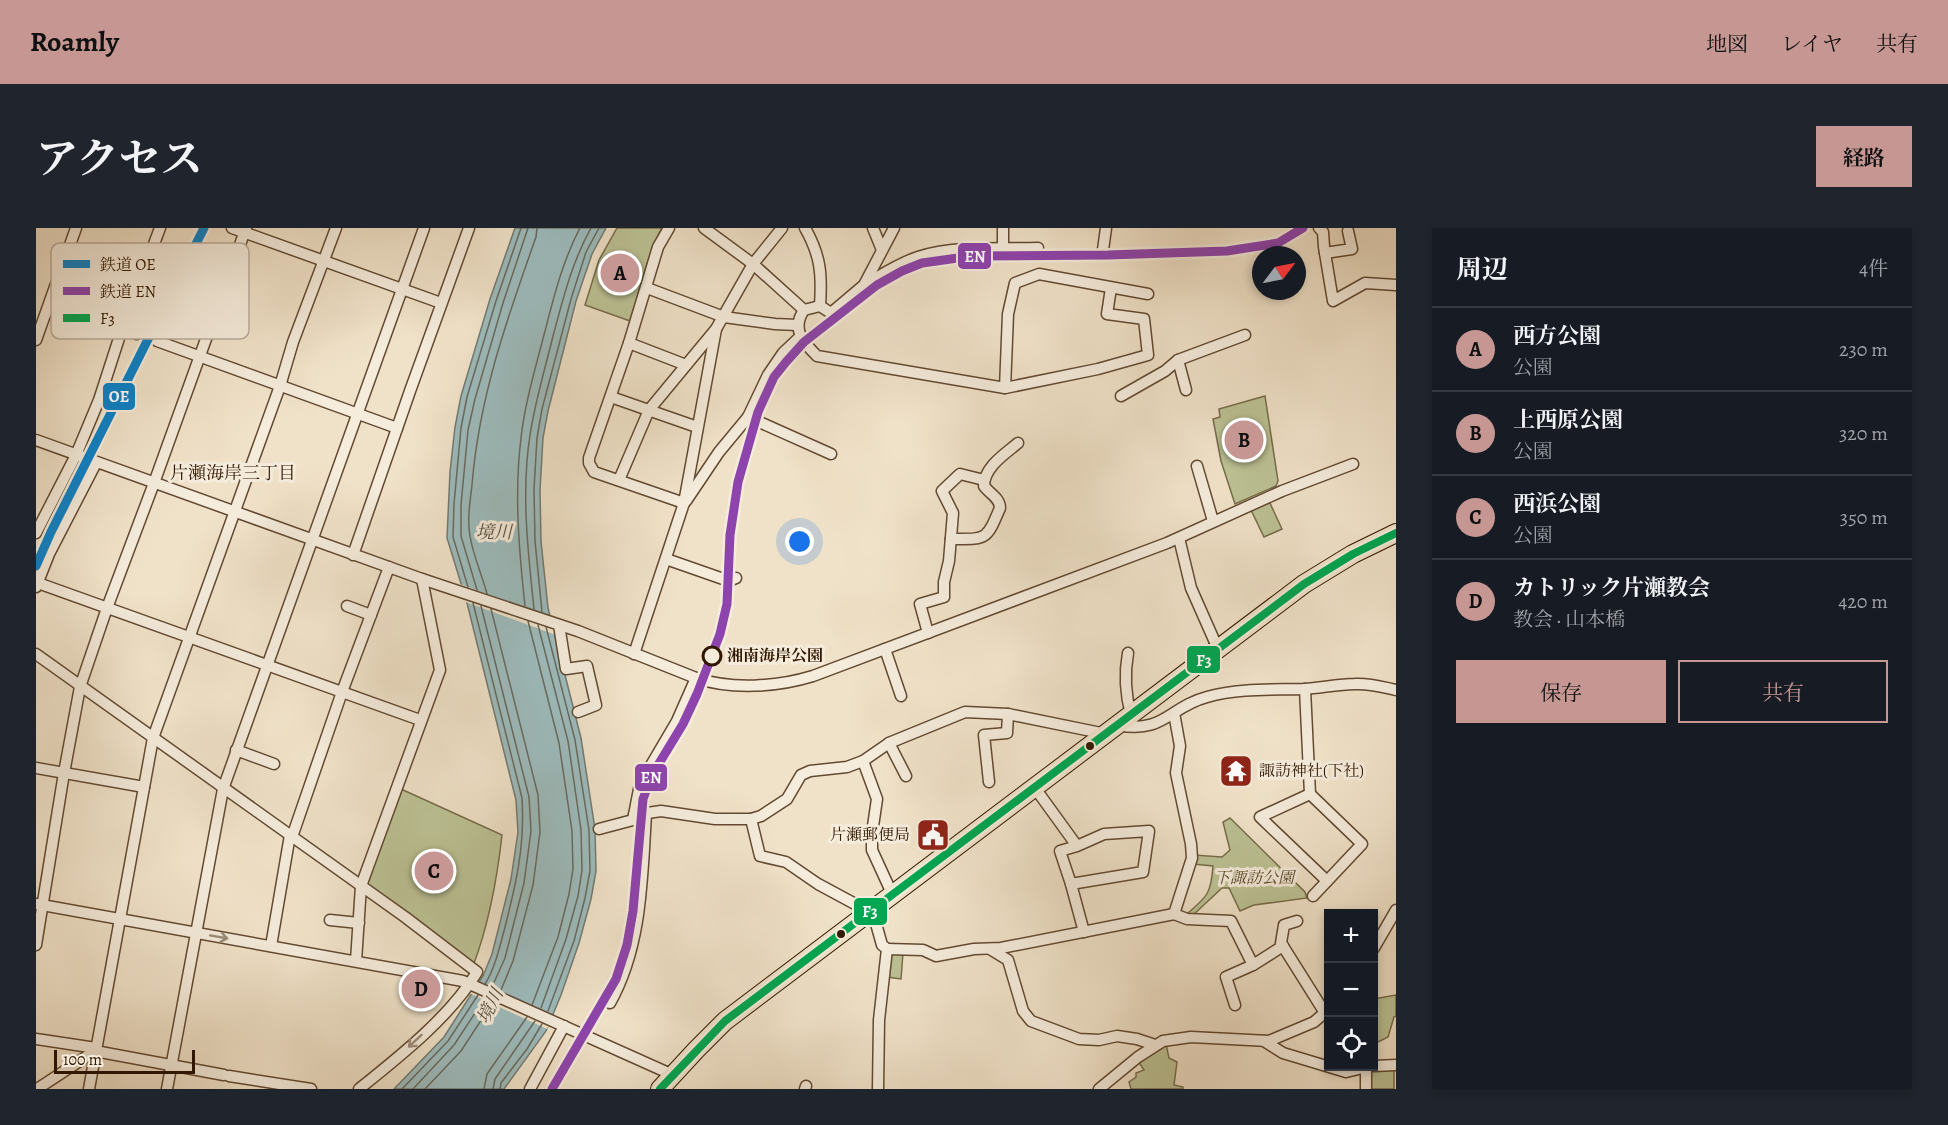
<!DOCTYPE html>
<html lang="ja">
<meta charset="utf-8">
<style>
:root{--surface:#171b24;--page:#20242c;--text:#f1f3f6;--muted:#9ea1a6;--line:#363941;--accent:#c59692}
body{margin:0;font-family:Alegreya,"Noto Serif JP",serif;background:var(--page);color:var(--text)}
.controls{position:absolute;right:18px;bottom:18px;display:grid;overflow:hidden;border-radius:0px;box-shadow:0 3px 9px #0003}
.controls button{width:54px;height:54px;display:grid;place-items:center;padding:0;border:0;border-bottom:2px solid var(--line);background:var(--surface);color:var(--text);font:30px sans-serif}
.compass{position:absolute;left:1216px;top:18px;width:54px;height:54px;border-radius:50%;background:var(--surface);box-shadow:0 3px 9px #0003;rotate:58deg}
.scale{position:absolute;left:18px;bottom:15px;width:141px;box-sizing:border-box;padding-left:6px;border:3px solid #321800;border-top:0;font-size:16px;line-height:21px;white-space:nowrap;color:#321800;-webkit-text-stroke:4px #f5ecdc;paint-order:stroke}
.you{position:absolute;left:764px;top:314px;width:21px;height:21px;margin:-15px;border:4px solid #fff;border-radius:50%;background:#1a73e8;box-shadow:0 0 0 9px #1a73e833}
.badge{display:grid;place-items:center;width:39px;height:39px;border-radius:50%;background:var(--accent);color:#111;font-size:20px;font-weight:700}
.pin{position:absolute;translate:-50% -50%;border:3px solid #fff;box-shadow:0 2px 6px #0006}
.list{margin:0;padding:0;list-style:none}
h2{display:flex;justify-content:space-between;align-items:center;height:78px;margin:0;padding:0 24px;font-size:26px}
h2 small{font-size:20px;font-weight:400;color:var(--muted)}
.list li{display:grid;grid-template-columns:39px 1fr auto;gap:18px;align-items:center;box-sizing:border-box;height:84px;padding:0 24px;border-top:2px solid var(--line)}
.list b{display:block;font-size:22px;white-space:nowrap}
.list p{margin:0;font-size:20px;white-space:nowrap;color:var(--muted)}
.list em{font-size:20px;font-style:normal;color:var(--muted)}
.actions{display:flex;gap:12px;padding:18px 24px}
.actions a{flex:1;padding:14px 0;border:2px solid var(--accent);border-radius:0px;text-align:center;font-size:21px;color:var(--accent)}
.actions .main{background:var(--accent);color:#111}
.icon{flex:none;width:33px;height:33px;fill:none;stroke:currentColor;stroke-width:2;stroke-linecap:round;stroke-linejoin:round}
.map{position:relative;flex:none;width:1360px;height:861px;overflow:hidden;border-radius:0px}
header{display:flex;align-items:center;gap:36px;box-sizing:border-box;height:84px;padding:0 30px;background:var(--accent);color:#111}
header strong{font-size:28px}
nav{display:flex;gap:33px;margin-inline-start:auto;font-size:21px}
.intro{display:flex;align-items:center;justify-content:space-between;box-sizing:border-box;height:144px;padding:0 36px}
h1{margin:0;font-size:42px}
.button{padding:15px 27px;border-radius:0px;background:var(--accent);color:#111;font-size:21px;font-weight:700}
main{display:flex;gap:36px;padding:0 36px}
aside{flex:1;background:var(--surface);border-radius:0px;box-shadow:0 3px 9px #0003}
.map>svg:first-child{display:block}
.green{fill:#bcc295;stroke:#776d4a;stroke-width:1.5}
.water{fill:#9dbcbe;stroke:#727a72;stroke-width:1.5}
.pier{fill:#f0e2c9}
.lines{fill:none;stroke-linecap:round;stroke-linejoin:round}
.shore{stroke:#686a5f;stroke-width:1.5}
.minor-casing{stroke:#624a32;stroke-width:13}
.trunk-casing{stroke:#321800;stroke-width:20}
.minor{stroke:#f5ecdc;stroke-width:10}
.trunk{stroke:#f0e2c9;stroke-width:18}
.bus-1-casing{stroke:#f5ecdc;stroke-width:12}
.bus-1{stroke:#00a651;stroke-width:8}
.rail-1-casing{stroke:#f5ecdc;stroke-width:14}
.rail-2-casing{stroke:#f5ecdc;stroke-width:14}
.rail-1{stroke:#0d82c7;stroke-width:9}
.rail-2{stroke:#8e44ad;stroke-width:9}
.oneway{stroke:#9d8d79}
.stop-dot{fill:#f5ecdc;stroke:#321800;stroke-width:3}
.bus-dot{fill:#321800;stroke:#f5ecdc;stroke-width:2}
.labels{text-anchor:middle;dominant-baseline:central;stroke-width:6;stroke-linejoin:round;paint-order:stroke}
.stop-label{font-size:16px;font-weight:bold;fill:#321800;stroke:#f5ecdc;text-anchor:start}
.poi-label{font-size:16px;fill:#321800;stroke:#f5ecdc;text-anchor:start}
.park-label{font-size:16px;font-style:italic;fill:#5b4b2d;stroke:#f5ecdc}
.neighbourhood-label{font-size:18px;fill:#321800;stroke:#f5ecdc}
.water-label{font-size:18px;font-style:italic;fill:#575142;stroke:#f5ecdc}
.key{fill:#f5ecdc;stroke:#baac9a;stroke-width:1.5}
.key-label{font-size:16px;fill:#321800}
.line-badge{stroke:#f5ecdc;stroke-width:2}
.badge-label{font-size:16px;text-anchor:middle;font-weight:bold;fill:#fff}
</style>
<header>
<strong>Roamly</strong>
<nav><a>地図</a><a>レイヤ</a><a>共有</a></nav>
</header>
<div class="intro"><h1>アクセス</h1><a class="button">経路</a></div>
<main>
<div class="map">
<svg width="1360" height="861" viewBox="0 0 1360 861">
<rect width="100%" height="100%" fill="#f0e2c9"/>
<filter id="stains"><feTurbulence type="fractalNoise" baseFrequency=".00333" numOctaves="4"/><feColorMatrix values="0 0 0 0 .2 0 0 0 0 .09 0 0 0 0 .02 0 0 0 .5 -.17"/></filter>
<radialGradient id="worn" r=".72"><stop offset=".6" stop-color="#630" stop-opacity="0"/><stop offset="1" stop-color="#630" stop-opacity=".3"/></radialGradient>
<g class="green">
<path d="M 581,0 L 626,0 C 611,26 604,63 594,93 L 549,77 L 563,32 Z"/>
<polygon points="1229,168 1242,253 1240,258 1199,276 1185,233 1177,191 1184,189 1183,181"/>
<polygon points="1233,273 1246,301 1228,309 1215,282"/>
<path d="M 365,561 L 466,607 C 461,652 453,696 437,738 L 328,657 Z"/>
<path d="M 1194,590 L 1269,664 L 1271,670 L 1218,677 L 1204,683 L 1193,660 L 1186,660 L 1155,689 L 1152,685 C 1172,668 1175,665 1177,638 L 1157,636 L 1158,627 L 1186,629 L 1194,622 L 1187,594 Z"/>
<polygon points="857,724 867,725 865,751 851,749 853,727"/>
<polygon points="1360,767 1360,788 1358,789 1352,809 1338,816 1338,796 1339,793 1338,791 1338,771"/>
<polygon points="1130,816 1133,830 1141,834 1138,857 1147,859 1147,861 1095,861 1093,854 1100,849 1100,845 1108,842 1102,833"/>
<polygon points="1358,839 1358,861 1333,861 1332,842"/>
</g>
<polygon class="water" points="479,0 570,0 556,26 540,73 512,183 507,210 504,262 505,313 512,380 545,510 559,601 560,643 555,671 543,715 525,767 510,803 468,861 358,861 408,809 447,748 456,726 475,651 482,604 480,572 431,375 411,310 414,244 419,199 425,168 454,71"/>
<g class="pier">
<polygon points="421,355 515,389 520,407 427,373"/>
<polygon points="440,753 518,788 511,801 433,765"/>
</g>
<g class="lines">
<g class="shore">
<polyline points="432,359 417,309 418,276 425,200 431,169 460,73 485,0"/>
<polyline points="441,362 425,308 425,277 432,202 439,171 467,75 492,0"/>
<path d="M 451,366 C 446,347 437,327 434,308 C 431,292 434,274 436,257 C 443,169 471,91 500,9 L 501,0"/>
<path d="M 437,375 L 486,570 C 489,619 480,656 468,703 C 463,721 459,740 449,756"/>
<polyline points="445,378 493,569 495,603 488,655 469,730 456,759"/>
<path d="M 489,378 C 483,322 478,266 485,210 C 489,174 500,138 509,103 C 518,68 527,32 544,0"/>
<polyline points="455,381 502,567 504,604 497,657 477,733 465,762"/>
<path d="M 498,381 C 492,324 485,265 494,207 C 499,174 509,141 517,108 C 527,71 536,34 555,0"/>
<polyline points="506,384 499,313 498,261 501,210 506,181 535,71 550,24 563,0"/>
<polyline points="492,393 523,515 536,603 537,641 533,666 522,709 496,777"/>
<polyline points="502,397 532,513 545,602 546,642 542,668 530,711 505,780"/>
<polyline points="510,399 539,512 553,602 554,643 549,670 538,713 512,783"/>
<polyline points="366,861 412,813 442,767"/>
<polyline points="377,861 418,817 449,770"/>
<polyline points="389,861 425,823 457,774"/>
<polyline points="448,861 451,846 491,789"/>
<polyline points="457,861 459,851 499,793"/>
<polyline points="464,861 465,855 491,821 506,796"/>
</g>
<defs>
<g id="minor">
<polyline points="196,0 405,75"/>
<polyline points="633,0 622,19 593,115 553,230 553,235 558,244 648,275"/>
<polyline points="668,0 717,36 768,82"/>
<path d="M 769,0 C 785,28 786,47 784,78"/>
<polyline points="837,0 846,22"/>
<path d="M 858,0 L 828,57 L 795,85 L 784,78 L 768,82 C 755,101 767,114 781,128 L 969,160 L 1062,141 L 1112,127 L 1108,91 L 1071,86 L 1075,60"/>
<polyline points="967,0 967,21"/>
<polyline points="1283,0 1287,4 1288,19 1297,73 1329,55 1360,57"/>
<polyline points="1067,22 1070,0"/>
<polyline points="1289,25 1316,21 1312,3"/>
<path d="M 829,56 C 846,47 863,35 882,29 C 919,17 963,21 1002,20"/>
<polyline points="611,60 688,89 739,96 761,97"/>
<polyline points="14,76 101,106"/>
<polyline points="0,112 40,0"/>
<polyline points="121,113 361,200"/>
<polyline points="593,115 650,137"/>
<polyline points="1142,132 1150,162"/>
<polyline points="969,160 972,86 979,55 1003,46 1112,66"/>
<polyline points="1085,168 1129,143 1142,132 1209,107"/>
<polyline points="575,169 661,199"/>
<polyline points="712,189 732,147 747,125 765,108"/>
<path d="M 0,212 L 386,351 L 542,403 L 660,450 C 696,462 741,459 777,448 L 1131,315 L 1246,263 L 1317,236"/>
<polyline points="1161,238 1177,293"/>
<polyline points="583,252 613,182 680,101 717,36 746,0"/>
<polyline points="650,273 683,224 712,189 795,226"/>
<polyline points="0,305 40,227 63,172 86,101 124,0"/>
<polyline points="1143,310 1155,360 1182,421"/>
<path d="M 915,311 C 951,311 950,313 964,280 C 964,270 954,266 948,258 C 948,239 969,226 982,215"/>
<polyline points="317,327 374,163 433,0"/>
<polyline points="630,331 693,353 700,350"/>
<polyline points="2,355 384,492"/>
<polyline points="0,359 13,326 60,235"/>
<polyline points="311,378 335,387"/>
<polyline points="523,397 530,441 551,438 560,477 542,484"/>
<polyline points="892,405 884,376 908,369 908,354 913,333 917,285 906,263 924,246 948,252"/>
<polyline points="849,421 865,468"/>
<path d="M 1092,425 C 1088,447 1089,465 1095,487"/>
<path d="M 0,426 L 369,689 L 441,744 C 415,788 363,829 323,861"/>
<polyline points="598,426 648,275 680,101"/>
<polyline points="1269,461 1274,566 1326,616 1277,668"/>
<polyline points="1138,485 1144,518 1140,545 1155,616 1156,630 1138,686"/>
<path d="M 1082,497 C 1128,506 1133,479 1171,469 C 1203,460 1236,462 1268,461 C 1285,460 1302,456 1319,456 C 1333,455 1346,459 1360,462"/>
<polyline points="853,515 870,548"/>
<polyline points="200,522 238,536"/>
<polyline points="827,533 841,571 836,605 836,622 853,659 858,665"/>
<polyline points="0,540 108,559"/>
<polyline points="953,554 948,507 971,505 972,486"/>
<polyline points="999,560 1041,618 1024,623 1035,656 1107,644 1113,603 1068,606 1041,618"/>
<polyline points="1274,566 1224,589 1291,653"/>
<polyline points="598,587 625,583 679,591 715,591 725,588 751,571 765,547 774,543 811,539 827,533 853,515 929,484 972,486 1070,506"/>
<polyline points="715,591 724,628 750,634 782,656 834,684 839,692 846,717 851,721 843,792 842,861"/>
<polyline points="563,601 597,592 604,556 641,493 660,450"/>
<polyline points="256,609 306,464 353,339"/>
<polyline points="1035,656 1048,704"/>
<polyline points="0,676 427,753 637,847"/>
<polyline points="294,692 323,695"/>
<polyline points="1261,693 1248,697 1245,715 1289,785"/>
<polyline points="0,717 28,545 44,459 71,380 118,255 210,0"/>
<polyline points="235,718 254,607"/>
<polyline points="1338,720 1360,682"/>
<polyline points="851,721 887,722 900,728 938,721 965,720 1138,686 1151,691 1195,693 1217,737"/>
<polyline points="954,721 972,732 987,783 995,793 1043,811 1063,812 1081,808 1101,811 1119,817"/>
<polyline points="320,733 325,658 404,442 386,351"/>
<path d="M 574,775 C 606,718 606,650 610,586"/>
<polyline points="1199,777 1190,749 1217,737 1247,718"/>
<polyline points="0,811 60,820"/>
<polyline points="1228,813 1247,825 1310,844 1335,838"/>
<polyline points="1338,838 1360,837"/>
<polyline points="1330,840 1330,861"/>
<polyline points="193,848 275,861"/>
<polyline points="1,861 59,823 188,847"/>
<polyline points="53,861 117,510 244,158 257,114 300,0"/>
<polyline points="131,861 187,561 388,0"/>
<polyline points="494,861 528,798"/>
<polyline points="769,861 770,858"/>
<polyline points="1063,861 1102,829 1127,813 1155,809 1233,813 1278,794 1292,782"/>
</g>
<polyline id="trunk" points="624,861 660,822 689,793 1268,356 1317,326 1360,305"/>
</defs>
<use href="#minor" class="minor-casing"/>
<use href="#trunk" class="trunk-casing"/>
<use href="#minor" class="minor"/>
<use href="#trunk" class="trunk"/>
<defs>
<polyline id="bus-1" points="624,861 689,793 1268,356 1317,326 1360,305"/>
</defs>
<use href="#bus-1" class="bus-1-casing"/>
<use href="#bus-1" class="bus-1"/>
<defs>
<polyline id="rail-1" points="0,338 15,304 168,0"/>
<polyline id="rail-2" points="516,861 580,751 591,717 597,683 607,571 616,547 647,496 661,466 684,406 691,376 694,307 702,254 722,184 738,149 750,134 768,114 841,57 866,43 886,35 936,28 1072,27 1191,23 1242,15 1267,0"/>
</defs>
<use href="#rail-1" class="rail-1-casing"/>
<use href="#rail-2" class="rail-2-casing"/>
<use href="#rail-1" class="rail-1"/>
<use href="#rail-2" class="rail-2"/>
</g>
<defs><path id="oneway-shaft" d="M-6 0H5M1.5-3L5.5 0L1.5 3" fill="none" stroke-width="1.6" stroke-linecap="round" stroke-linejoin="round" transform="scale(1.5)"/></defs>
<g class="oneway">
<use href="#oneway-shaft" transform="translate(183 709) rotate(10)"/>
<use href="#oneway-shaft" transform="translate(379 813) rotate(137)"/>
</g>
<defs>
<symbol id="temple-square" viewBox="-11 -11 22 22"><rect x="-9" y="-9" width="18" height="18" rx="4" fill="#8f2418" stroke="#f5ecdc"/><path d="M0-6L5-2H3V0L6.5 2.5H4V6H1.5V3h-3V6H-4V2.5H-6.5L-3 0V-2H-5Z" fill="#fff"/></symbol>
<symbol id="civic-square" viewBox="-11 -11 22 22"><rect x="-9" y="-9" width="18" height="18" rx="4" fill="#8f2418" stroke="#f5ecdc"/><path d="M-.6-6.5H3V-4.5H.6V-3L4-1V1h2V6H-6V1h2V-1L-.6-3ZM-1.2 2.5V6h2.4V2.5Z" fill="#fff"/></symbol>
</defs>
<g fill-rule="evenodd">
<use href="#temple-square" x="1181" y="524" width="38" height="38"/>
<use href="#civic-square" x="878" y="588" width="38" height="38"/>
</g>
<circle class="stop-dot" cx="676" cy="428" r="9"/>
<g class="bus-dot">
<circle cx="1054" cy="518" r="5"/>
<circle cx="805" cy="706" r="5"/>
</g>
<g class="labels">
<g class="stop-label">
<text x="691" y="428">湘南海岸公園</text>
</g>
<g class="poi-label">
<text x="1223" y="543">諏訪神社(下社)</text>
<text x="874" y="607" text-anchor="end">片瀬郵便局</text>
</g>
<g class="park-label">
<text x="1218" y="650">下諏訪公園</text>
</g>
<g class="neighbourhood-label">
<text x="197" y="245">片瀬海岸三丁目</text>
</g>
<g class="water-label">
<text x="458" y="304">境川</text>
<text transform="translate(454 778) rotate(-63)">境川</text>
</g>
</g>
<rect x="15" y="15" width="198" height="96" rx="9" class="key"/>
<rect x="27" y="32" width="27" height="8" fill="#0d82c7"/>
<rect x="27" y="59" width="27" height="8" fill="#8e44ad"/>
<rect x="27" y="86" width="27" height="8" fill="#00a651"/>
<g class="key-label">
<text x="64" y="42">鉄道 OE</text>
<text x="64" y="69">鉄道 EN</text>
<text x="64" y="96">F3</text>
</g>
<g class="line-badge">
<rect x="921" y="14" width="35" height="28" rx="6" fill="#8e44ad"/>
<rect x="66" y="154" width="34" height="29" rx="6" fill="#0d82c7"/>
<rect x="1150" y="417" width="35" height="29" rx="6" fill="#00a651"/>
<rect x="598" y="535" width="34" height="29" rx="6" fill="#8e44ad"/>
<rect x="817" y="669" width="35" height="29" rx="6" fill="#00a651"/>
</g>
<g class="badge-label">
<text x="939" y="34">EN</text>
<text x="83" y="174">OE</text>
<text x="1168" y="438">F3</text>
<text x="615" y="555">EN</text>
<text x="834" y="689">F3</text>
</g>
<rect width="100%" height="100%" filter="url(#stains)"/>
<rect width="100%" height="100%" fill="url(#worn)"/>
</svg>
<div class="controls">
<button>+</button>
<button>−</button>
<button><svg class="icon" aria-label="locate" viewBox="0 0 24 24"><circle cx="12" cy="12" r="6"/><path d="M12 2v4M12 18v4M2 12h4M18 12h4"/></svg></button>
</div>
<svg class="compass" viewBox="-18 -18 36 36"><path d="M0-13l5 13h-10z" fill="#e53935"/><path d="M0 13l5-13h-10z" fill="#9ea1a6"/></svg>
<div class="scale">100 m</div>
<div class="you"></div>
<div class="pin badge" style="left:584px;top:45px">A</div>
<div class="pin badge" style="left:1208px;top:212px">B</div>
<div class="pin badge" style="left:398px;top:643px">C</div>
<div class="pin badge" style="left:385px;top:761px">D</div>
</div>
<aside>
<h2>周辺<small>4件</small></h2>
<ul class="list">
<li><span class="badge">A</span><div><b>西方公園</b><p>公園</p></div><em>230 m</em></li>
<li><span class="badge">B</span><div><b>上西原公園</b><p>公園</p></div><em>320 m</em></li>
<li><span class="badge">C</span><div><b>西浜公園</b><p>公園</p></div><em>350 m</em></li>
<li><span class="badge">D</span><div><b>カトリック片瀬教会</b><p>教会 · 山本橋</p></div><em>420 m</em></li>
</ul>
<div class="actions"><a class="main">保存</a><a>共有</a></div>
</aside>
</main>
